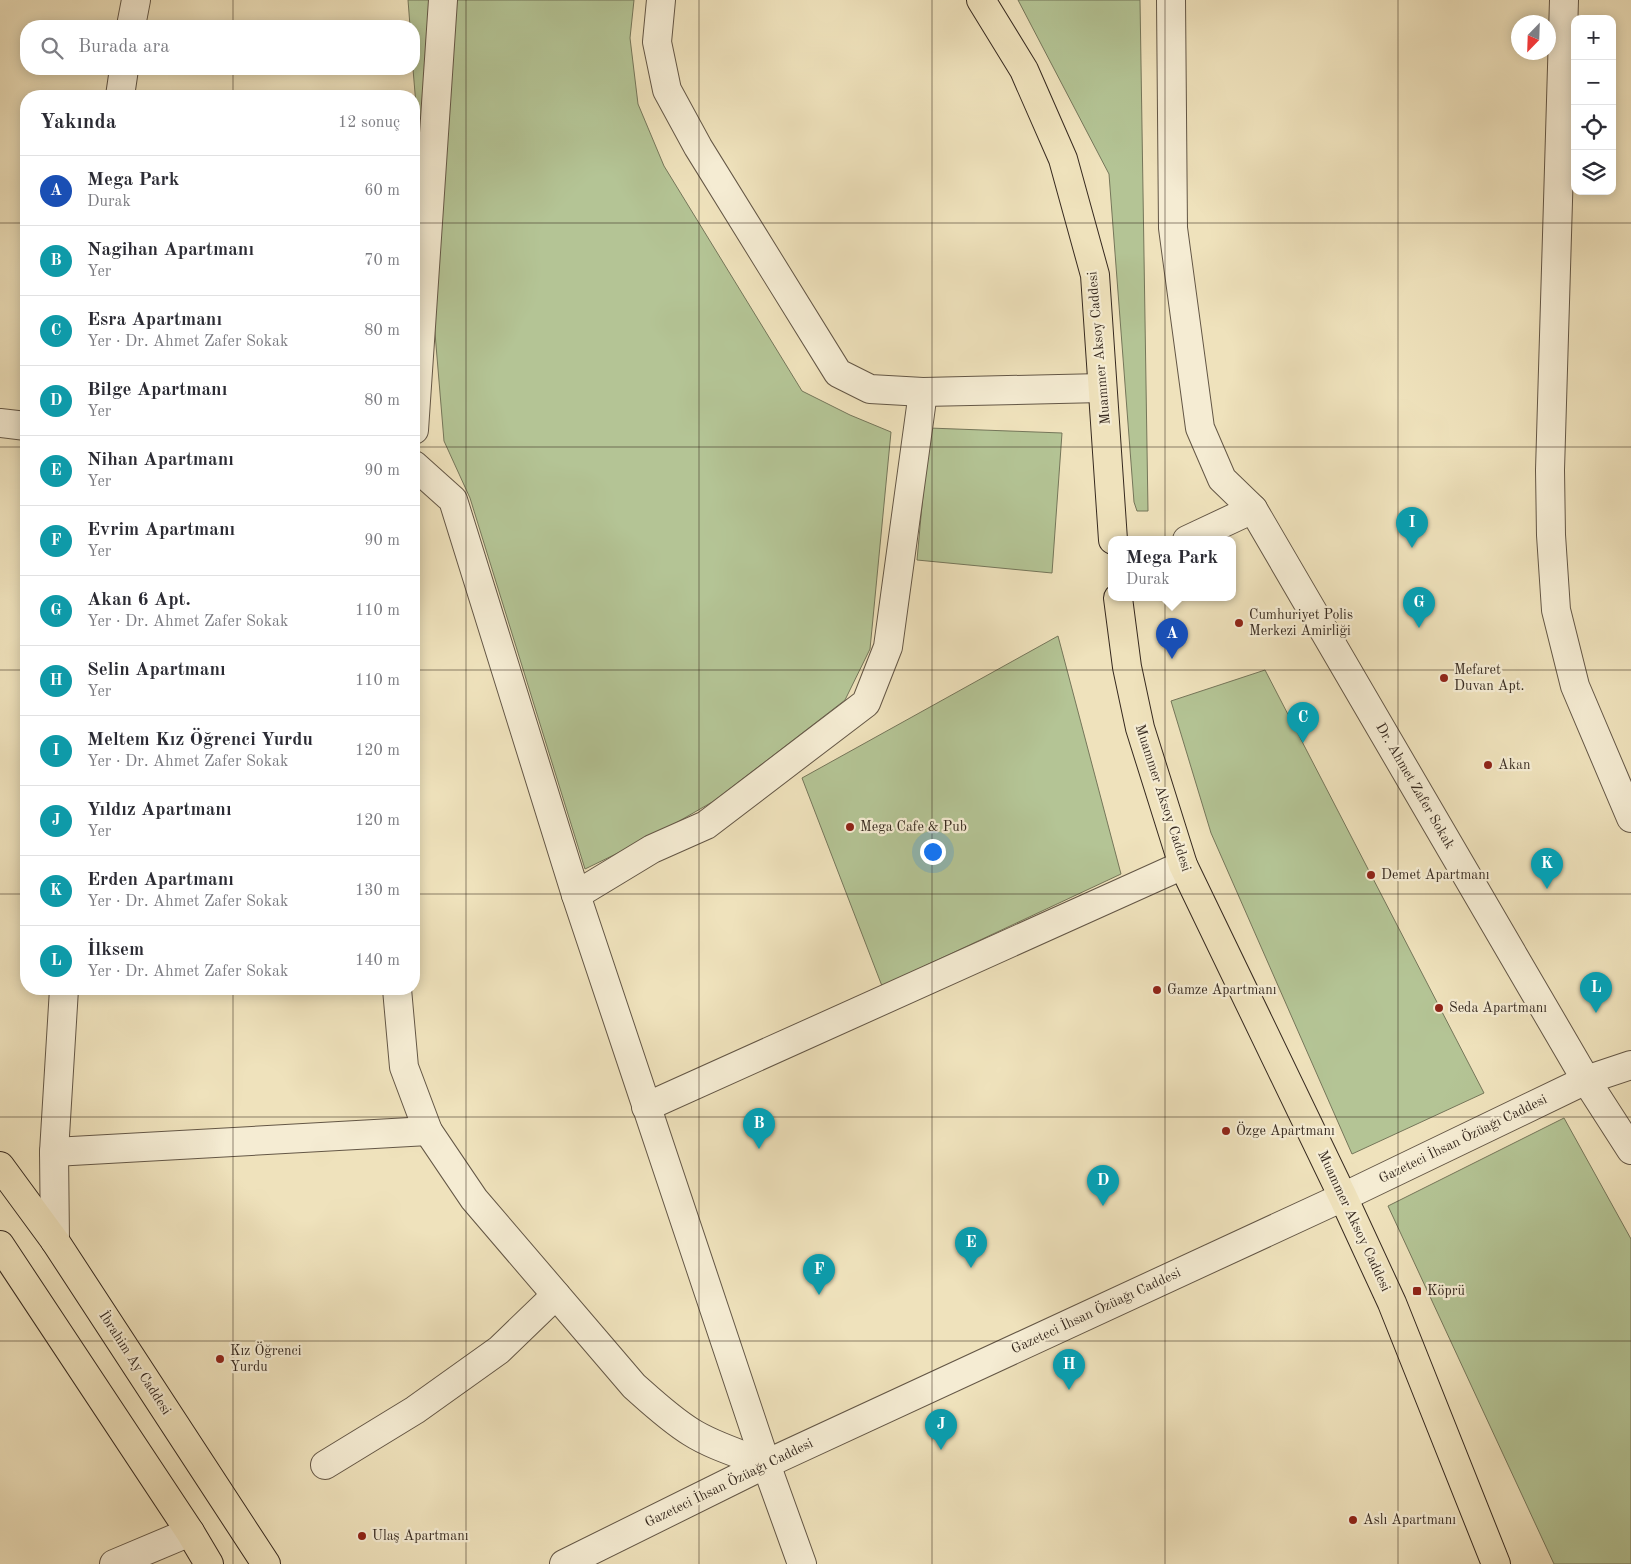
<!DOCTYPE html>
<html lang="tr">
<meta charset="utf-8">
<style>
:root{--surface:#fff;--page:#f7f7f7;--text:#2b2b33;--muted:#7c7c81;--line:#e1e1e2;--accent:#0b8043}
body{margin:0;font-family:"Old Standard TT",serif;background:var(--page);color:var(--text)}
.controls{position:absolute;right:15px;top:15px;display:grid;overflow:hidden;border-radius:10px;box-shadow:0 2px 12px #0003}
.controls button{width:45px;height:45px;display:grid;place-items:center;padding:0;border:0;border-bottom:1px solid var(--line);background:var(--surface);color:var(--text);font:25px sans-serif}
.compass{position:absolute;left:1511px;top:15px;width:45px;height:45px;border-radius:50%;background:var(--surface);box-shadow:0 2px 12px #0003;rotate:203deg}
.you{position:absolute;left:932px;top:851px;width:18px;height:18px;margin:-12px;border:4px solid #fff;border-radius:50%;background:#1a73e8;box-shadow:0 0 0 8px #1a73e833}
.badge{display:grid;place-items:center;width:32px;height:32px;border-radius:50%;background:var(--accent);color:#fff;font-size:16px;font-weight:700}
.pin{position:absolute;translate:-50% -41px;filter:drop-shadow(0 1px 2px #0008)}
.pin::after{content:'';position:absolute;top:26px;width:18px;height:15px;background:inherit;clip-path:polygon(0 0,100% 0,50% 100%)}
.popup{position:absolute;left:1108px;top:536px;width:128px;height:65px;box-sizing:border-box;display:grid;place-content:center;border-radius:10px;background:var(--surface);filter:drop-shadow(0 1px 4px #0005);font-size:16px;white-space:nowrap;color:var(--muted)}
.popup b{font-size:19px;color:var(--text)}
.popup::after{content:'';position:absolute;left:50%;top:100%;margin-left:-10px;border:10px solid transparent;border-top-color:var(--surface)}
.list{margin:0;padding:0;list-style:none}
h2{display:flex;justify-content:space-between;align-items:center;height:65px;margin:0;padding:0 20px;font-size:21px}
h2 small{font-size:16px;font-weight:400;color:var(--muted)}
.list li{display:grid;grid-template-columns:32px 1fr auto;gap:15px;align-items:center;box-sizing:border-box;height:70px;padding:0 20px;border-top:1px solid var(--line)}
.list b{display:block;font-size:19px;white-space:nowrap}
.list p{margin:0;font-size:16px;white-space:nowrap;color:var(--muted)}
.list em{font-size:16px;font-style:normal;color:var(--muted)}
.icon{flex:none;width:28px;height:28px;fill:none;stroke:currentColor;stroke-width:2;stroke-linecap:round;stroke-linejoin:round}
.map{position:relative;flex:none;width:1631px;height:1564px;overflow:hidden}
.search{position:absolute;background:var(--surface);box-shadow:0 2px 12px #0003;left:20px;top:20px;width:400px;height:55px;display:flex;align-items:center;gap:12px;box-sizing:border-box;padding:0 18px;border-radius:20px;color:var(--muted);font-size:19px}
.panel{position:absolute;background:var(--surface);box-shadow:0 2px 12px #0003;left:20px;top:90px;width:400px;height:905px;border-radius:20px}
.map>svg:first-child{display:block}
.green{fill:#b4c495;stroke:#75765a}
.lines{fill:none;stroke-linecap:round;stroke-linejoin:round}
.minor-casing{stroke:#645746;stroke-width:30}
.major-casing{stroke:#36291f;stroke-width:30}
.minor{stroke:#f5ecd3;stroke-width:28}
.major{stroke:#efe2bc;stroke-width:28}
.grid{fill:none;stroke:#36291f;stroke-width:1;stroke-opacity:0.55}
.poi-dot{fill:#8f2418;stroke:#f5ecd3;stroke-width:2}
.labels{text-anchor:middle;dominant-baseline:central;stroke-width:4.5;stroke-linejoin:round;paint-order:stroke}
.street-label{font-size:14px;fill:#36291f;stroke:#f5ecd3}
.poi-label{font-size:14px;fill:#36291f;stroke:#f5ecd3;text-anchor:start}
</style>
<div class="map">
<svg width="1631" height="1564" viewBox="0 0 1631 1564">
<rect width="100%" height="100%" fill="#efe2bc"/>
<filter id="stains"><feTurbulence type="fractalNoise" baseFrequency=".004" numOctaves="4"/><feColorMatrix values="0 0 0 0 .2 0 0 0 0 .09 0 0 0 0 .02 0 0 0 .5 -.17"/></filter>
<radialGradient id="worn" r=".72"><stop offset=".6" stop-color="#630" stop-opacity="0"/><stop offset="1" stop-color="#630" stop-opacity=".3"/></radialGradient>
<g class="green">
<polygon points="408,0 634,0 630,38 638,104 664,166 802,391 850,415 891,432 870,649 845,700 714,801 655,835 585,869 470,498 444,441 413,69 414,26 410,26"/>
<polygon points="1018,0 1140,0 1148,511 1137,511 1134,502 1109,174"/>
<polygon points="929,428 1062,433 1052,573 917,560"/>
<polygon points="1058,636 1121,874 882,986 802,778"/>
<polygon points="1265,670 1484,1093 1352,1154 1211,833 1171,701"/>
<polygon points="1564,1118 1631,1239 1631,1564 1554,1564 1388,1206"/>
</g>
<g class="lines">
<defs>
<g id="minor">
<polyline points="661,0 657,42 667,90 698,147 838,373 870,389 923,392 1102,388"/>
<polyline points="1171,0 1173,228 1200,428 1222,479 1253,509"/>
<polyline points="1564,0 1550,470 1551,535 1556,610 1575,686 1631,818"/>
<polyline points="131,26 136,0"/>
<polyline points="120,96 124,69"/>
<polyline points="0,423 26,426"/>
<polyline points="414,430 443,0"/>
<polyline points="414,465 453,500 576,895 766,1464"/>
<polyline points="1187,540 1253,509 1586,1080 1631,1150"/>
<polyline points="576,895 652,849 706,825 866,703 888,647 923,392"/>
<path d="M 397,989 L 404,1067 L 428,1131 L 474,1199 L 634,1386 C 652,1402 670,1419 691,1432 C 713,1446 741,1454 766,1464 L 802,1564"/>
<polyline points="646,1107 1183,865"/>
<polyline points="54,1152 428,1131"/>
<polyline points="55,1241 54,1152 64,989"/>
<polyline points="325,1465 415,1410 499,1350 556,1295"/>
<polyline points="114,1564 190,1532"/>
<polyline points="564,1564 766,1464 1343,1197 1586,1080 1631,1065"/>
</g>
<g id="major">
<polyline points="981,0 1024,70 1063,159 1095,275 1113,540"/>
<polyline points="1118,598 1127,667 1140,728 1183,865 1343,1197 1392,1303 1496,1564"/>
<polyline points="0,1166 55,1241 266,1564"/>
<polyline points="0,1245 190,1532 209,1564"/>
</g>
</defs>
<use href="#minor" class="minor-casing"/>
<use href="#major" class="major-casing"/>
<use href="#minor" class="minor"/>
<use href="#major" class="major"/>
</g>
<path class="grid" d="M 233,0 L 233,26M 466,0 L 466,1564M 699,0 L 699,1564M 932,0 L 932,1564M 1165,0 L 1165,1564M 1398,0 L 1398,1564M 233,69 L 233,96M 0,223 L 26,223M 414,223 L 1631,223M 0,447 L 26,447M 414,447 L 1631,447M 0,670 L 26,670M 414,670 L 1631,670M 0,894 L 26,894M 414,894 L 1631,894M 233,989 L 233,1564M 0,1117 L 1631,1117M 0,1341 L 1631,1341"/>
<g class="poi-dot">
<circle cx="1239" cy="623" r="5"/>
<circle cx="1444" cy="678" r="5"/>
<circle cx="1488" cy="765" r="5"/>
<circle cx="850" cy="827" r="5"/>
<circle cx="1371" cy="875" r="5"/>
<circle cx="1157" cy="990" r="5"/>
<circle cx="1439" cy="1008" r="5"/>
<circle cx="1226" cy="1131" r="5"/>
<rect x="1412" y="1286" width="10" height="10" rx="2.5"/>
<circle cx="220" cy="1359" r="5"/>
<circle cx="1353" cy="1520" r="5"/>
<circle cx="362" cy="1536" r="5"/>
</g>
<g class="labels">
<g class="street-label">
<text transform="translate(1099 348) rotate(-95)">Muammer Aksoy Caddesi</text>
<text transform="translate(1415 786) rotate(60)">Dr. Ahmet Zafer Sokak</text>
<text transform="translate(1163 798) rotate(72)">Muammer Aksoy Caddesi</text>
<text transform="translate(1463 1139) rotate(-26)">Gazeteci İhsan Özüağı Caddesi</text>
<text transform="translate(1354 1221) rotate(65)">Muammer Aksoy Caddesi</text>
<text transform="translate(1096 1311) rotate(-25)">Gazeteci İhsan Özüağı Caddesi</text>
<text transform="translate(135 1363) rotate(57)">İbrahim Ay Caddesi</text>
<text transform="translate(729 1483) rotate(-26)">Gazeteci İhsan Özüağı Caddesi</text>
</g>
<g class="poi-label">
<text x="1249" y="615">Cumhuriyet Polis<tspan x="1249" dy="16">Merkezi Amirliği</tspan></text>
<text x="1454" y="670">Mefaret<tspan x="1454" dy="16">Duvan Apt.</tspan></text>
<text x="1498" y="765">Akan</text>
<text x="860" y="827">Mega Cafe &amp; Pub</text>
<text x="1381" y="875">Demet Apartmanı</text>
<text x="1167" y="990">Gamze Apartmanı</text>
<text x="1449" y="1008">Seda Apartmanı</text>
<text x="1236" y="1131">Özge Apartmanı</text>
<text x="1427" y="1291">Köprü</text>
<text x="230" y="1351">Kız Öğrenci<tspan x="230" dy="16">Yurdu</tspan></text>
<text x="1363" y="1520">Aslı Apartmanı</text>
<text x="372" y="1536">Ulaş Apartmanı</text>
</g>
</g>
<rect width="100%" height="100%" filter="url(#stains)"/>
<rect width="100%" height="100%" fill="url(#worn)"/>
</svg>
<div class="controls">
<button>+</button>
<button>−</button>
<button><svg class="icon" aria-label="locate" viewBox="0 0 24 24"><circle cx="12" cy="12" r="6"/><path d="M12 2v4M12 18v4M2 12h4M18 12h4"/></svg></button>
<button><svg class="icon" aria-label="layers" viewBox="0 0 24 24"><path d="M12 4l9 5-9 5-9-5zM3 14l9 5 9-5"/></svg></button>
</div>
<svg class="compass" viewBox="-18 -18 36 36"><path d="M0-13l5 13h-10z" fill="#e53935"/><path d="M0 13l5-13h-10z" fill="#7c7c81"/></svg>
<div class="you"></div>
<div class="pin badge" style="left:1172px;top:659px;background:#1a4fb4">A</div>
<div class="popup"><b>Mega Park</b>Durak</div>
<div class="pin badge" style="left:759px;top:1149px;background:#0f9aa8">B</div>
<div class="pin badge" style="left:1303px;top:743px;background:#0f9aa8">C</div>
<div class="pin badge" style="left:1103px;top:1206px;background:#0f9aa8">D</div>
<div class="pin badge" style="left:971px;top:1268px;background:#0f9aa8">E</div>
<div class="pin badge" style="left:819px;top:1295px;background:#0f9aa8">F</div>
<div class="pin badge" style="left:1419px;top:628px;background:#0f9aa8">G</div>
<div class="pin badge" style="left:1069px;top:1390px;background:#0f9aa8">H</div>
<div class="pin badge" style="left:1412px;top:548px;background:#0f9aa8">I</div>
<div class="pin badge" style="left:941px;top:1450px;background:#0f9aa8">J</div>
<div class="pin badge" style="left:1547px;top:889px;background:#0f9aa8">K</div>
<div class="pin badge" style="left:1596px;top:1013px;background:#0f9aa8">L</div>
<div class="search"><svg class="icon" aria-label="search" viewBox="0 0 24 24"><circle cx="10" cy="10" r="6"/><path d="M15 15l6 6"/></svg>Burada ara</div>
<section class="panel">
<h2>Yakında<small>12 sonuç</small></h2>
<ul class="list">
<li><span class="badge" style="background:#1a4fb4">A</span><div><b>Mega Park</b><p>Durak</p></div><em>60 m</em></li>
<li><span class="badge" style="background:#0f9aa8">B</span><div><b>Nagihan Apartmanı</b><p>Yer</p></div><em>70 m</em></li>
<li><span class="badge" style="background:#0f9aa8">C</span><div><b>Esra Apartmanı</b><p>Yer · Dr. Ahmet Zafer Sokak</p></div><em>80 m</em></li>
<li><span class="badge" style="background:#0f9aa8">D</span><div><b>Bilge Apartmanı</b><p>Yer</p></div><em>80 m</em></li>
<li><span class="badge" style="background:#0f9aa8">E</span><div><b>Nihan Apartmanı</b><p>Yer</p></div><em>90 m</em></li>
<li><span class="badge" style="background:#0f9aa8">F</span><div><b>Evrim Apartmanı</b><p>Yer</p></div><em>90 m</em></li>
<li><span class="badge" style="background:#0f9aa8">G</span><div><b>Akan 6 Apt.</b><p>Yer · Dr. Ahmet Zafer Sokak</p></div><em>110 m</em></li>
<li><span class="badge" style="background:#0f9aa8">H</span><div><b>Selin Apartmanı</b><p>Yer</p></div><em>110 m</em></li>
<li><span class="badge" style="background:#0f9aa8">I</span><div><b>Meltem Kız Öğrenci Yurdu</b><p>Yer · Dr. Ahmet Zafer Sokak</p></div><em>120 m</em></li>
<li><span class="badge" style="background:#0f9aa8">J</span><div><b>Yıldız Apartmanı</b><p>Yer</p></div><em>120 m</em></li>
<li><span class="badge" style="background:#0f9aa8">K</span><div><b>Erden Apartmanı</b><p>Yer · Dr. Ahmet Zafer Sokak</p></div><em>130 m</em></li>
<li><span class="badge" style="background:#0f9aa8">L</span><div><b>İlksem</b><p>Yer · Dr. Ahmet Zafer Sokak</p></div><em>140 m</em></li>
</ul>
</section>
</div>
